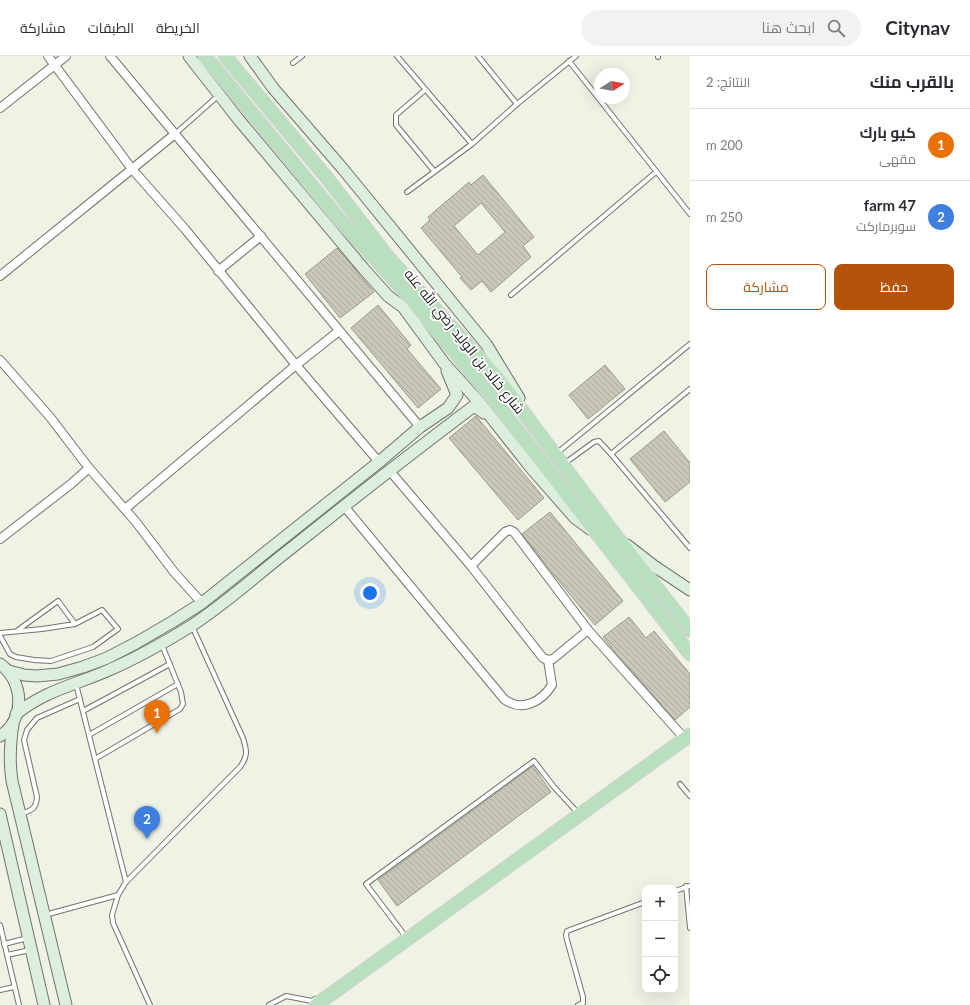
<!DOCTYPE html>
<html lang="ar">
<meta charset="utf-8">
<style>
:root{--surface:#fff;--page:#f2f2f3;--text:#2b2b33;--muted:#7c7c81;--line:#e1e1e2;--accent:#b45309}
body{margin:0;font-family:Lato,Cairo,sans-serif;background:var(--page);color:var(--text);direction:rtl}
.controls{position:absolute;right:12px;bottom:12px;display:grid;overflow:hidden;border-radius:8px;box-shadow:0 4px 16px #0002}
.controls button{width:36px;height:36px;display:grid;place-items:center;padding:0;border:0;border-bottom:1px solid var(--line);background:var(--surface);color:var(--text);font:20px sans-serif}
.compass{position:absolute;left:594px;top:12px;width:36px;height:36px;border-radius:50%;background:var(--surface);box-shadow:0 4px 16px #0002;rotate:79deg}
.you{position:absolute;left:370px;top:537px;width:14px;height:14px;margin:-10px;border:3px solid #fff;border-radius:50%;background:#1a73e8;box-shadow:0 0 0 6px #1a73e833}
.badge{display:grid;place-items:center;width:26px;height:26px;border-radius:50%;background:var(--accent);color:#fff;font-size:13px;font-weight:700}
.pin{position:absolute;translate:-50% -33px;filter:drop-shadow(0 1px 2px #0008)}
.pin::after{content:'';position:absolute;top:21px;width:14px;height:12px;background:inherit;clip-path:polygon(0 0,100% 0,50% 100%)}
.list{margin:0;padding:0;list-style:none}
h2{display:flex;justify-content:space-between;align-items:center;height:52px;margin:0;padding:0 16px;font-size:17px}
h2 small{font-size:13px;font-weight:400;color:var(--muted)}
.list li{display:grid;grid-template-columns:26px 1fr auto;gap:12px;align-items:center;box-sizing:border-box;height:72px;padding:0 16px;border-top:1px solid var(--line)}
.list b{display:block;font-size:15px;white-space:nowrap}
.list p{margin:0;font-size:13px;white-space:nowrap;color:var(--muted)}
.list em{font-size:13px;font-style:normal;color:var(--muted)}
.actions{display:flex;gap:8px;padding:12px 16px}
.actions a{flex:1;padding:9px 0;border:1px solid var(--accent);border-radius:8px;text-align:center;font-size:14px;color:var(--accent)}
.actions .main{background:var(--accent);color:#fff}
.icon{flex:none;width:22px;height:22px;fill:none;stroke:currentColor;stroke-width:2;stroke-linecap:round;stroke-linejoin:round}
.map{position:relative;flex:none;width:690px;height:949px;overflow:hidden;direction:ltr}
header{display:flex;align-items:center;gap:24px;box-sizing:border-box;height:56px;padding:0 20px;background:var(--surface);border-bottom:1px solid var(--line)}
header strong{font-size:19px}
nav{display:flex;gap:22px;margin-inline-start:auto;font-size:14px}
.search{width:280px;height:36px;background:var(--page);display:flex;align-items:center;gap:10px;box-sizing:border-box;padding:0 14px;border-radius:22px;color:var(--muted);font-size:15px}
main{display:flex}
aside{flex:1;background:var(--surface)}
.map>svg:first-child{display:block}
.building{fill:url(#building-back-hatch);stroke:#9e9a8d;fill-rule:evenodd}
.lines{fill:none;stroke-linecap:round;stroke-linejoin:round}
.lane-casing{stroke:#727569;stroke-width:6}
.street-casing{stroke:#727569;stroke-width:10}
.secondary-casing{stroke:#727569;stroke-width:13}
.primary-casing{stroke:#d3d3d2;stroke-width:15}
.lane{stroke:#fff;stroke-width:4}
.street{stroke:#fff;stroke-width:8}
.secondary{stroke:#dcefde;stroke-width:11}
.primary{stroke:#b9dfbe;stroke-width:13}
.labels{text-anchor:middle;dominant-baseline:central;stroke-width:3.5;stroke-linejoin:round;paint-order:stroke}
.street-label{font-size:14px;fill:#232420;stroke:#fff}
</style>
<header>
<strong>Citynav</strong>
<div class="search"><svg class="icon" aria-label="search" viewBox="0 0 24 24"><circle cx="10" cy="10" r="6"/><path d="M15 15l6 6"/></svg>ابحث هنا</div>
<nav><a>الخريطة</a><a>الطبقات</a><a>مشاركة</a></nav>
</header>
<main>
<aside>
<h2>بالقرب منك<small>النتائج: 2</small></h2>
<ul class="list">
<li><span class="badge" style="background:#e8710a">1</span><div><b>كيو بارك</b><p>مقهى</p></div><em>200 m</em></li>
<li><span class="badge" style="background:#3f7fe0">2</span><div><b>farm 47</b><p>سوبرماركت</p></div><em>250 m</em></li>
</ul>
<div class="actions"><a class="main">حفظ</a><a>مشاركة</a></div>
</aside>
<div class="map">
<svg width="690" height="949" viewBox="0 0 690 949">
<defs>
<pattern id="building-back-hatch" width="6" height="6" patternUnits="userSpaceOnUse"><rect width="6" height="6" fill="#cac6b9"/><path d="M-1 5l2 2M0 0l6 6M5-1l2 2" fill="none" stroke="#adaa9f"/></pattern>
</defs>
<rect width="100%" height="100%" fill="#eff3e6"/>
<g class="building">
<path d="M 483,119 L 534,181 L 523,190 L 531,201 L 491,236 L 482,225 L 471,234 L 460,222 L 462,221 L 421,172 L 430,164 L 428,161 L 469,126 L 471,129 ZM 481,147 L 505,176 L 478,199 L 454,170 Z"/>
<polygon points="337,192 374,236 340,262 305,218"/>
<polygon points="378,249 411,289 407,293 441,333 418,352 351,272"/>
<polygon points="605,309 625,333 588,363 569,339"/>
<polygon points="476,360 544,442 518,464 449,382"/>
<polygon points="664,375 690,407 690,426 665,446 630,403"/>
<polygon points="550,456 623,545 595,569 550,514 522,478"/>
<polygon points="629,561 646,582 654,575 690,618 690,651 675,664 615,596 603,581"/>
<polygon points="533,710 551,736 397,850 378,824"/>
</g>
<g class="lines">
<defs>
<g id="lane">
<polyline points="397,0 472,88"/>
<polyline points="478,0 517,48"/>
<polyline points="658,0 658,1"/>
<polyline points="569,5 690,158"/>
<polyline points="293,7 302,0"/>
<polyline points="425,34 396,59 396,69 434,115"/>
<polyline points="175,78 219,39"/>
<polyline points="407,136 472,88 517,48 576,0"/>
<polyline points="511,239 656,116"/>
<polyline points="557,397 690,288"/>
<polyline points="611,398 690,333"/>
<polyline points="565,407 594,386 599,385 611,398 690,492"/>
<polyline points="18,574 58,545 75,568"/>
<polyline points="0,577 42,573 75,568 102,554 118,573 93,591 51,605 34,604 16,601 10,598 0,580"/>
<polyline points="83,655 170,608"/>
<polyline points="89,679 178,628"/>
<polyline points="95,703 180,653 183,648 181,636 162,589"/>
<polyline points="680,728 690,740"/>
<path d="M 21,758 C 31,754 36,754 37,741 L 24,684 L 27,674 L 37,662 L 80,643"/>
<path d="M 126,826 L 240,711 C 248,700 247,695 243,682 L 192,570"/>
<polyline points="686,830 690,872"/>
<polyline points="675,835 690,830"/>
<polyline points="118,839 112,859 113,867 150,949"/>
<polyline points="45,859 118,839 126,826 76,628"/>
<polyline points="0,869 19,949"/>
<polyline points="406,881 366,828 534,705 554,731 578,757"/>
<polyline points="4,888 28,882"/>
<polyline points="7,899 30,894"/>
<polyline points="0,934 14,931"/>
<polyline points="269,949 286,940 312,945 315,943"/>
<polyline points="578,949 583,947 583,941 567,884 566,879 567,875 645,846"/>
</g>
<g id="street">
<polyline points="48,0 132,113 175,78 420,371"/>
<polyline points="110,0 175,78"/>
<polyline points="0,52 66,0"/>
<polyline points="218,215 261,180"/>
<polyline points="0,220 132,113 185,173 296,309 379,406"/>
<polyline points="0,304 50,361 89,412"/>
<polyline points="389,414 471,510 543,602 548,604 553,603 588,574"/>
<path d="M 344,450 L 504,643 C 522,657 542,645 552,629 L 548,604"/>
<polyline points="125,453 296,309 339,275"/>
<polyline points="0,483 71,428 89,412 136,466 174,516 202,547"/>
<polyline points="471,510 505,476 510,474 514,476 588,574 685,683"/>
</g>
<g id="secondary">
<polyline points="189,0 239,64 363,212 388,240 403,251 444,307 479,346 532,413 575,462 590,473"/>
<polyline points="250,0 273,32 343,113 486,288 519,342"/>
<polyline points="627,489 654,510 690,534"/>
<path d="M 0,608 C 24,625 26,663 0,680"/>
<polyline points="9,615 24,619 37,620 58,618 83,611 107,602 136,587 172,566 202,547 379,406 420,371 448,352 457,339 447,315"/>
<path d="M 16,658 C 46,634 75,629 109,614 C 137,602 165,586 191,570 C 228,546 260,516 294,490 C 354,442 413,396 474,350 L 484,357"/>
<path d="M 13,668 C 10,688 9,706 12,725 L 66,949"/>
<polyline points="0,758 44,949"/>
</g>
<g id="primary">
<polyline points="205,0 340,164 406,237 491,340 690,598"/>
<polyline points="225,0 327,122 388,201 497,321 616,480 690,574"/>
<polyline points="316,949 690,679"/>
</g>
</defs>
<use href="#lane" class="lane-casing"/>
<use href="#street" class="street-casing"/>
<use href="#secondary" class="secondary-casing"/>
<use href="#primary" class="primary-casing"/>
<use href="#lane" class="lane"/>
<use href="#street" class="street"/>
<use href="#secondary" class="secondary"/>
<use href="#primary" class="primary"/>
</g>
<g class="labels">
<g class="street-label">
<text transform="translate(465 285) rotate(51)">شارع خالد بن الوليد رضي الله عنه</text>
</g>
</g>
</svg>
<div class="controls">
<button>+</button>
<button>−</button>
<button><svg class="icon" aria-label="locate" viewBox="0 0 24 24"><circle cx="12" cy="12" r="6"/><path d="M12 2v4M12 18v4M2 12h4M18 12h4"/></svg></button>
</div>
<svg class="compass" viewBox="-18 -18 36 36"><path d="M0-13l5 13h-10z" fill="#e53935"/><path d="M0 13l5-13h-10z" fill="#7c7c81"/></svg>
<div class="you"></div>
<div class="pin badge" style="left:157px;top:677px;background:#e8710a">1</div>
<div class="pin badge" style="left:147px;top:783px;background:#3f7fe0">2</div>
</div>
</main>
